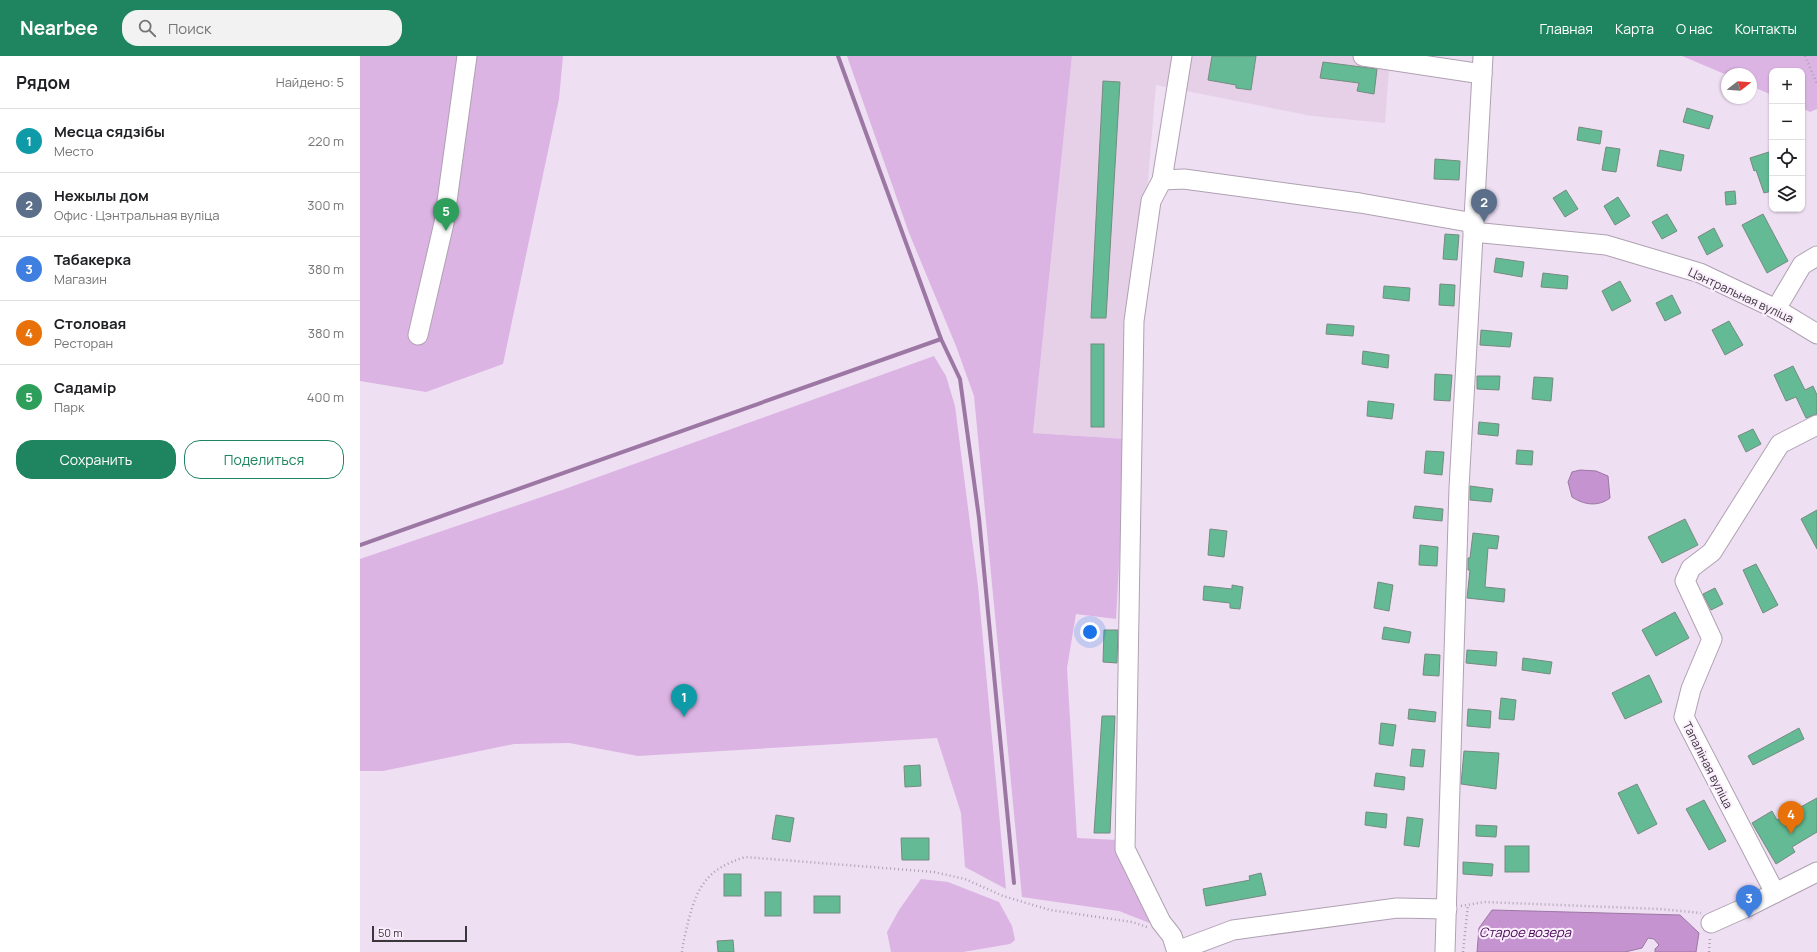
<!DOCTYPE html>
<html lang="ru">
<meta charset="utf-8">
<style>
:root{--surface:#fff;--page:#f2f2f2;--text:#202124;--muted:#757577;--line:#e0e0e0;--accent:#1f8560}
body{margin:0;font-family:Manrope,sans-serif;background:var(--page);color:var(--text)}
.controls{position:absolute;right:12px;top:12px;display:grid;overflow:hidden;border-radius:8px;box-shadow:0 1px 3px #0004}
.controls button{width:36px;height:36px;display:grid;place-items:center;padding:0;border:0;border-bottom:1px solid var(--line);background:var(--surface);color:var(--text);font:20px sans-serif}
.compass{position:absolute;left:1361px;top:12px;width:36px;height:36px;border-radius:50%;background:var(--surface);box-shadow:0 1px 3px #0004;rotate:73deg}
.scale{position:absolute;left:12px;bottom:10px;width:95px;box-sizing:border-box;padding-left:4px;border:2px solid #3b353c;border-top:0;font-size:11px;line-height:14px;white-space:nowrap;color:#3b353c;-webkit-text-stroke:3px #fbeefd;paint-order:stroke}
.you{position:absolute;left:730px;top:576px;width:14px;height:14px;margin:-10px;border:3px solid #fff;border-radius:50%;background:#1a73e8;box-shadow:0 0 0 6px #1a73e833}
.badge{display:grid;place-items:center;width:26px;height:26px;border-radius:50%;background:var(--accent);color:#fff;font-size:13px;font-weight:700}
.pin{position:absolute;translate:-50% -33px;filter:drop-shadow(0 1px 2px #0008)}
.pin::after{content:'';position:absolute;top:21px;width:14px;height:12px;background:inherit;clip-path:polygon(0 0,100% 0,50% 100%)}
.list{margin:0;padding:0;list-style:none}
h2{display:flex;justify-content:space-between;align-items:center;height:52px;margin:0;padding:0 16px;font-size:17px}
h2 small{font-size:13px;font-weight:400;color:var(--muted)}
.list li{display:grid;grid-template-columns:26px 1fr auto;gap:12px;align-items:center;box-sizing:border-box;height:64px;padding:0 16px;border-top:1px solid var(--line)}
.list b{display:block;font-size:15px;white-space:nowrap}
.list p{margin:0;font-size:13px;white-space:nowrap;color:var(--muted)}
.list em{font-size:13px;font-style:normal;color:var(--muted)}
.actions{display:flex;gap:8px;padding:12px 16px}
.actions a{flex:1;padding:9px 0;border:1px solid var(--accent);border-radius:16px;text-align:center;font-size:14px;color:var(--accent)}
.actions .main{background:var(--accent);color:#fff}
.icon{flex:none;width:22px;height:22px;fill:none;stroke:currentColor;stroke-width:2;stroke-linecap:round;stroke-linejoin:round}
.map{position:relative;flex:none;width:1457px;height:896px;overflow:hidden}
header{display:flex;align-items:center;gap:24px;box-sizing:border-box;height:56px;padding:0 20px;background:var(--accent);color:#fff}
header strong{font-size:19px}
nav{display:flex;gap:22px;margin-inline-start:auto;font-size:14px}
.search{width:280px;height:36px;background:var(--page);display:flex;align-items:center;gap:10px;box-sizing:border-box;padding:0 14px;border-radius:16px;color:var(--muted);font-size:15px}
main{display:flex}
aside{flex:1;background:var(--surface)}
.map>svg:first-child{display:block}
.built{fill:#e5d0e8}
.green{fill:#dbb4e3}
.water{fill:#c593d0;stroke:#9c77a4}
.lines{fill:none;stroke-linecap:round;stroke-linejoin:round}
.stream{stroke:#9c77a4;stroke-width:4}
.building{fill:#63ba94;stroke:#758b80}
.minor-casing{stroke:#afa1b2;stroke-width:21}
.path{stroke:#aea1b1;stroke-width:2.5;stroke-dasharray:1 3;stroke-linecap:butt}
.minor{stroke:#fff;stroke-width:19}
.labels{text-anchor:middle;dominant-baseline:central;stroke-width:4;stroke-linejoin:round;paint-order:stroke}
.street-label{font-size:12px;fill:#3b353c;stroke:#fbeefd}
.water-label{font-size:13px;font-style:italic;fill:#480754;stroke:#fbeefd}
</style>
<header>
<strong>Nearbee</strong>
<div class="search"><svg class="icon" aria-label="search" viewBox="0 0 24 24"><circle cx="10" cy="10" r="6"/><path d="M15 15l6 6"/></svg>Поиск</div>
<nav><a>Главная</a><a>Карта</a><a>О нас</a><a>Контакты</a></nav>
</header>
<main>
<aside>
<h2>Рядом<small>Найдено: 5</small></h2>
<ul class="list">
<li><span class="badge" style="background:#0f9aa8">1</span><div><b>Месца сядзібы</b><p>Место</p></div><em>220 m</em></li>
<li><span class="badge" style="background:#5c6f8a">2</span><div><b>Нежылы дом</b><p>Офис · Цэнтральная вуліца</p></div><em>300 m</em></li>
<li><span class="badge" style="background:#3f7fe0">3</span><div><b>Табакерка</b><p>Магазин</p></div><em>380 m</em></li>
<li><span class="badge" style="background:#e8710a">4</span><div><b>Столовая</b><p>Ресторан</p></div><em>380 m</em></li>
<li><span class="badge" style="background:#2e9e5b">5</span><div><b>Садамір</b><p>Парк</p></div><em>400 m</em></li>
</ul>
<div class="actions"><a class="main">Сохранить</a><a>Поделиться</a></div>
</aside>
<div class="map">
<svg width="1457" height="896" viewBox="0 0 1457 896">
<rect width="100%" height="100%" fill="#efdff3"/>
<polygon class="built" points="712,0 1030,0 1025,67 952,60 796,29 766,383 673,377"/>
<g class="green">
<polygon points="0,0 203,0 199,43 143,308 66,336 0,325"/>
<polygon points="487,0 712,0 673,377 766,383 756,563 716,558 707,612 717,782 757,784 792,868 759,855 662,841 614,340 596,290 549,177"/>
<polygon points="1322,0 1457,0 1457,53 1450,56 1442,52 1442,15 1412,15 1412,39 1391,30 1391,18 1367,19"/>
<polygon points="574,300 586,320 595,350 618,530 646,833 605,811 601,757 577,682 278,700 209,687 154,688 23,715 0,715 0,503 202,434"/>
<polygon points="561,823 588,826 639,846 652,870 655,884 650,888 603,896 531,896 527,876 539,854"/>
</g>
<g class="water">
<path d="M 1220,414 L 1236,415 L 1248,420 L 1250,442 C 1238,451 1224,449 1212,441 L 1208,426 L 1212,416 Z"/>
<polygon points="1132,854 1320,859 1339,877 1336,896 1295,896 1295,893 1299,889 1294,883 1288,882 1282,892 1265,896 1117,896 1119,872"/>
</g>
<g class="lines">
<g class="stream">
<polyline points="478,0 581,283 600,323 619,462 654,827"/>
<polyline points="0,489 581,283"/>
</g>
</g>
<g class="building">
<polygon points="852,0 896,0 891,34 876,32 876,29 848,24"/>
<polygon points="963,6 1017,13 1014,38 997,35 999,27 960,22"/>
<polygon points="743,25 760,26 746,262 731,262"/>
<polygon points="1327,52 1353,60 1349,73 1323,66"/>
<polygon points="1219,71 1242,75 1240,88 1217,84"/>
<polygon points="1246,91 1260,93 1256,116 1242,114"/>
<polygon points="1300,94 1324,99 1321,115 1297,110"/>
<polygon points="1412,95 1412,135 1404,137 1396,114 1394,115 1390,102"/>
<polygon points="1075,103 1100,105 1099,124 1074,123"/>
<polygon points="1206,134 1218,153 1205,161 1193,142"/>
<polygon points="1375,135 1376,148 1366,149 1365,136"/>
<polygon points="1258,141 1270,160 1255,169 1244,150"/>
<polygon points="1307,158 1317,175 1302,183 1292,166"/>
<polygon points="1403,158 1428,205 1407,217 1382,169"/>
<polygon points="1354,172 1363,190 1347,199 1338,181"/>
<polygon points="1085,178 1099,179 1097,204 1083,203"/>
<polygon points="1136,202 1164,206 1162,221 1134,216"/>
<polygon points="1183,217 1208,220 1207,233 1181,231"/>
<polygon points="1260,225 1271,245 1252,255 1242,235"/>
<polygon points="1080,228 1095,229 1094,250 1079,249"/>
<polygon points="1024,230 1050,232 1049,245 1023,242"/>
<polygon points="1312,239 1321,257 1305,265 1296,247"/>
<polygon points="1369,265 1383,289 1365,299 1352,274"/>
<polygon points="967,268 994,270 993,280 966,278"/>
<polygon points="1121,274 1152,277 1150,291 1120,289"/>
<rect x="731" y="288" width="13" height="83"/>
<polygon points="1003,295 1029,299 1028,312 1002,308"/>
<polygon points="1433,310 1445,334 1453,330 1457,339 1457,358 1446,362 1436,341 1426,345 1414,319"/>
<polygon points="1075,318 1092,319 1090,345 1074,344"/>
<polygon points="1117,320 1140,320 1139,334 1117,333"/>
<polygon points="1174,321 1193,322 1191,345 1172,343"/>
<polygon points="1008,345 1034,348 1032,363 1007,360"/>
<polygon points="1119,366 1139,368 1138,380 1118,378"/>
<polygon points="1393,373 1401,388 1386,396 1378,380"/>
<polygon points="1157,394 1173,395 1172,409 1156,408"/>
<polygon points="1066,395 1084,396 1082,419 1064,417"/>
<polygon points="1110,430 1133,433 1131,446 1110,444"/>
<polygon points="1055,450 1083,453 1082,465 1053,462"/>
<polygon points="1457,454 1457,493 1441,463"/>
<polygon points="1325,463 1338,489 1302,507 1288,481"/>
<polygon points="850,473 867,475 864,501 848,499"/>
<polygon points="1113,477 1139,480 1137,493 1128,492 1125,531 1145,533 1144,546 1107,542 1110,514 1108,514 1108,502 1110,502"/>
<polygon points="1060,489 1078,491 1077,510 1059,509"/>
<polygon points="1396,508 1418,549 1403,557 1383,514"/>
<polygon points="1018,526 1033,529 1029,555 1014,552"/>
<polygon points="872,529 883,531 880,553 870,552 870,547 843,544 844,530 872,533"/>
<polygon points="1355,532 1363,548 1351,554 1343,538"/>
<polygon points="1315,556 1329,582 1296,600 1282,574"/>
<polygon points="1024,571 1051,576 1049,587 1022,583"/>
<polygon points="744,574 758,574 757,607 743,606"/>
<polygon points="1107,594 1137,596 1136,610 1106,607"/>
<polygon points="1065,598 1080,599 1079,620 1063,619"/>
<polygon points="1163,602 1192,606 1190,618 1162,614"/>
<polygon points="1289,619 1302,646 1265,663 1252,637"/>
<polygon points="1141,642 1156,644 1154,664 1139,663"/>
<polygon points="1049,653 1076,656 1075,666 1048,663"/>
<polygon points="1108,653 1131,655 1130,672 1107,670"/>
<polygon points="742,660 755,660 750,777 734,777"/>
<polygon points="1021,667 1036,669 1033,690 1019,688"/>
<polygon points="1439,672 1444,683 1393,709 1388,700"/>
<polygon points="1052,693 1065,694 1063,711 1050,710"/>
<polygon points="1104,695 1139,697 1136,733 1101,728"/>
<polygon points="560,709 561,730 545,731 544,710"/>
<polygon points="1016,717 1045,721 1044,734 1014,730"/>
<polygon points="1277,728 1297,768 1278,778 1258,737"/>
<polygon points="1457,742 1457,776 1432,791 1435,796 1416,808 1392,767 1412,755 1417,764"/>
<polygon points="1344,744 1366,785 1349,794 1326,753"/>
<polygon points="1006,756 1027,758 1026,772 1005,769"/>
<polygon points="416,759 434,762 430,786 412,783"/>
<polygon points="1047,761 1063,763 1059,791 1044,789"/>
<polygon points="1116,769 1137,770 1136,781 1116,780"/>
<polygon points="541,782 569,782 569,804 542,804"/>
<rect x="1145" y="790" width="24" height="26"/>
<polygon points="1103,806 1133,808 1132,820 1103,818"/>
<polygon points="901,817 906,839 846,850 843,833 890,824 889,820"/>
<rect x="364" y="818" width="17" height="22"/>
<rect x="405" y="836" width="16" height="24"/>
<rect x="454" y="840" width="26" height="17"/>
<polygon points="373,884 374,896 358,896 357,885"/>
</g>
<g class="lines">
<defs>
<g id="minor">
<polyline points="1003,0 1122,18"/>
<polyline points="802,124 824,123 1000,147 1114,167"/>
<polyline points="1113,176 1246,189 1340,217 1416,253 1457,278"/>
<polyline points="1416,253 1442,209 1457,200"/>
<polyline points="58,279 84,167 107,0"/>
<polyline points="1415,837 1324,661 1331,633 1352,583 1325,525 1331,512 1352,496 1420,388 1457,369"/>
<polyline points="1351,867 1387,851 1457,816"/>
<polyline points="817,895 873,874 1037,852 1087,853"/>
<polyline points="817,896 812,880 801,866 765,793 774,265 791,145 802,124 822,0"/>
<polyline points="1085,896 1099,432 1123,0"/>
</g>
</defs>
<use href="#minor" class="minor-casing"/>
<g class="path">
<polyline points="1445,0 1457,28"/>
<polyline points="1101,850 1124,846 1300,853 1341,857"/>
<path d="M 322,896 C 323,886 326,876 328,866 C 338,828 348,813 385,801 L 574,816 L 605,823 L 643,840 L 690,854 L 772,866 L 787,871"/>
<polyline points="1103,896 1108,849"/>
<polyline points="1349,896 1350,882"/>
</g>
<use href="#minor" class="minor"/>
</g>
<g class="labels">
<g class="street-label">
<text transform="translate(1381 239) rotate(25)">Цэнтральная вуліца</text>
<text transform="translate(1348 709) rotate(63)">Тапаліная вуліца</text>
</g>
<g class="water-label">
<text x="1165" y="876">Старое возера</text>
</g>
</g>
</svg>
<div class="controls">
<button>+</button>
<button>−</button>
<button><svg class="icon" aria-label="locate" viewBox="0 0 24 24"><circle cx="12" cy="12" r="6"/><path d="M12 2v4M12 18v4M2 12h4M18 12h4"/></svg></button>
<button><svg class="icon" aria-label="layers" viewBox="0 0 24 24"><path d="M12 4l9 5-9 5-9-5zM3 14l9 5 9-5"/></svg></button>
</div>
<svg class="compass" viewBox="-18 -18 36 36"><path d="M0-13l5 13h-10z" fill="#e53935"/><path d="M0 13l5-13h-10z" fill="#757577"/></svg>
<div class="scale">50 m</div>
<div class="you"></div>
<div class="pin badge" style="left:324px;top:661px;background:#0f9aa8">1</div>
<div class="pin badge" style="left:1124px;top:166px;background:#5c6f8a">2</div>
<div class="pin badge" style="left:1389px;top:862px;background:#3f7fe0">3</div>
<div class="pin badge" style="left:1431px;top:778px;background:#e8710a">4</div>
<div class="pin badge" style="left:86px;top:175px;background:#2e9e5b">5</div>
</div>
</main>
